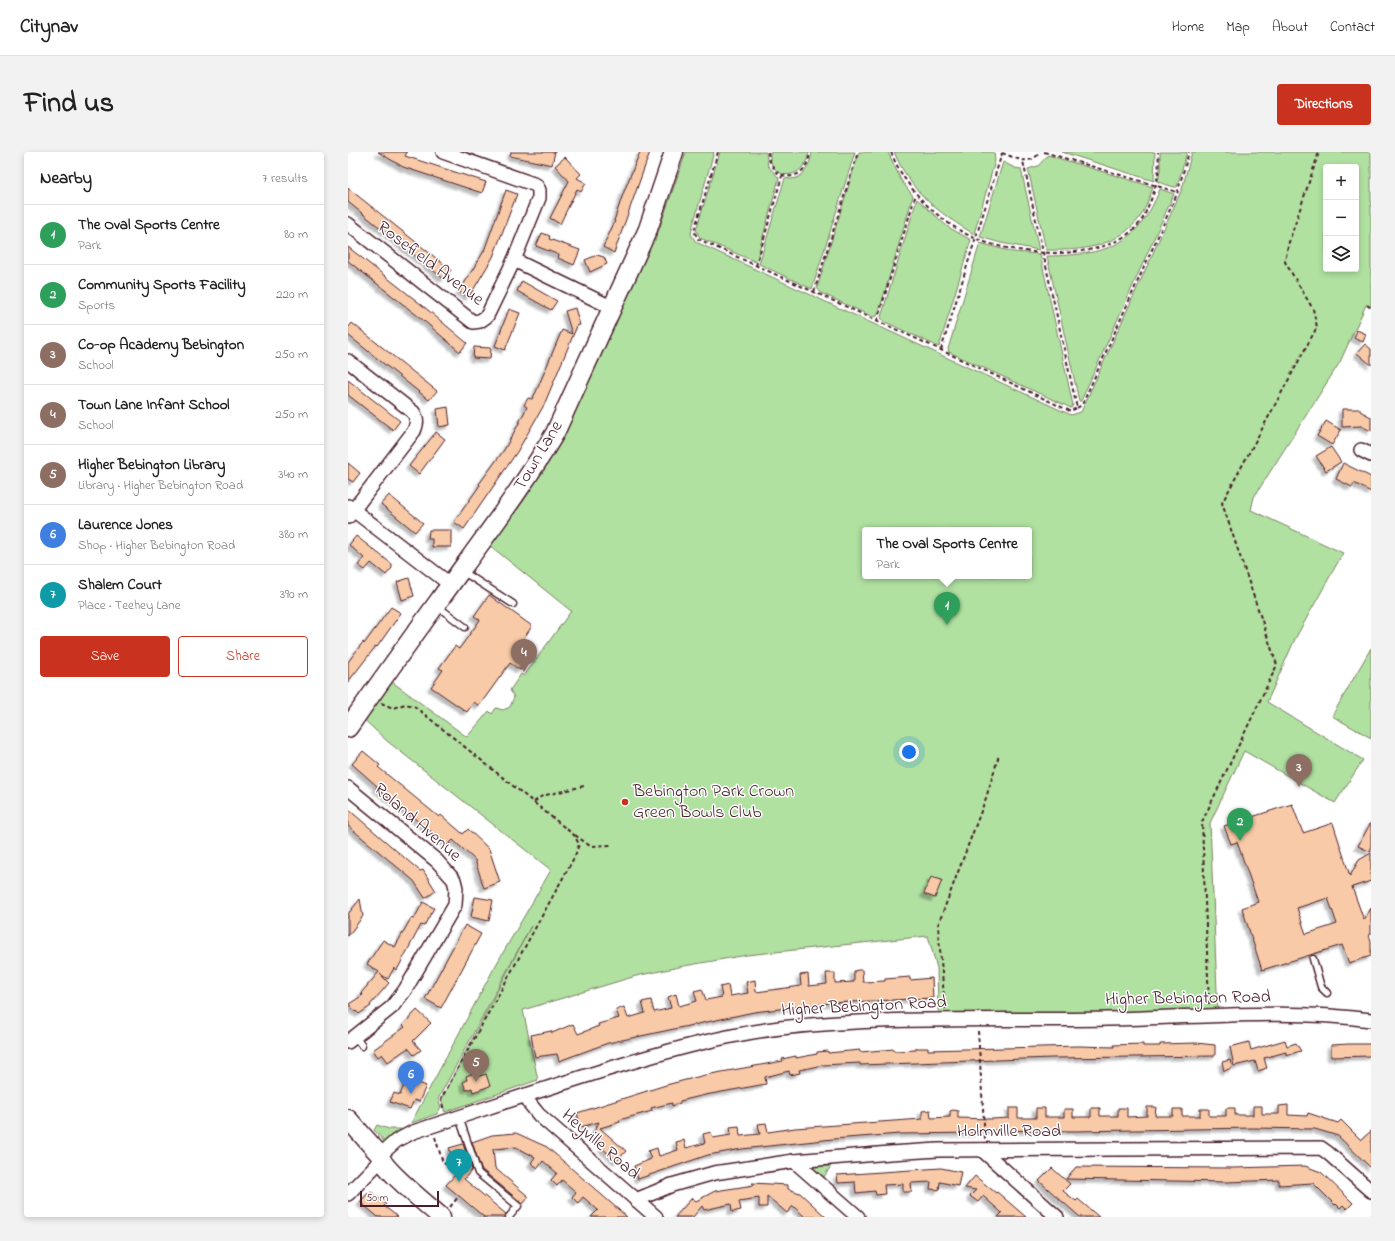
<!DOCTYPE html>
<meta charset="utf-8">
<style>
:root{--surface:#fff;--page:#f2f2f2;--text:#222;--muted:#767676;--line:#e0e0e0;--accent:#c8321e}
body{margin:0;font-family:"Indie Flower",sans-serif;background:var(--page);color:var(--text)}
.controls{position:absolute;right:12px;top:12px;display:grid;overflow:hidden;border-radius:4px;box-shadow:0 2px 6px #0003}
.controls button{width:36px;height:36px;display:grid;place-items:center;padding:0;border:0;border-bottom:1px solid var(--line);background:var(--surface);color:var(--text);font:20px sans-serif}
.scale{position:absolute;left:12px;bottom:10px;width:79px;box-sizing:border-box;padding-left:4px;border:2px solid #4a1f2b;border-top:0;font-size:11px;line-height:14px;white-space:nowrap;color:#4a1f2b;-webkit-text-stroke:3px #fff;paint-order:stroke}
.you{position:absolute;left:561px;top:600px;width:14px;height:14px;margin:-10px;border:3px solid #fff;border-radius:50%;background:#1a73e8;box-shadow:0 0 0 6px #1a73e833}
.badge{display:grid;place-items:center;width:26px;height:26px;border-radius:50%;background:var(--accent);color:#fff;font-size:13px;font-weight:700}
.pin{position:absolute;translate:-50% -33px;filter:drop-shadow(0 1px 2px #0008)}
.pin::after{content:'';position:absolute;top:21px;width:14px;height:12px;background:inherit;clip-path:polygon(0 0,100% 0,50% 100%)}
.popup{position:absolute;left:514px;top:375px;width:170px;height:52px;box-sizing:border-box;display:grid;place-content:center;border-radius:4px;background:var(--surface);filter:drop-shadow(0 1px 3px #0005);font-size:13px;white-space:nowrap;color:var(--muted)}
.popup b{font-size:15px;color:var(--text)}
.popup::after{content:'';position:absolute;left:50%;top:100%;margin-left:-8px;border:8px solid transparent;border-top-color:var(--surface)}
.list{margin:0;padding:0;list-style:none}
h2{display:flex;justify-content:space-between;align-items:center;height:52px;margin:0;padding:0 16px;font-size:17px}
h2 small{font-size:13px;font-weight:400;color:var(--muted)}
.list li{display:grid;grid-template-columns:26px 1fr auto;gap:12px;align-items:center;box-sizing:border-box;height:60px;padding:0 16px;border-top:1px solid var(--line)}
.list b{display:block;font-size:15px;white-space:nowrap}
.list p{margin:0;font-size:13px;white-space:nowrap;color:var(--muted)}
.list em{font-size:13px;font-style:normal;color:var(--muted)}
.actions{display:flex;gap:8px;padding:12px 16px}
.actions a{flex:1;padding:9px 0;border:1px solid var(--accent);border-radius:4px;text-align:center;font-size:14px;color:var(--accent)}
.actions .main{background:var(--accent);color:#fff}
.icon{flex:none;width:22px;height:22px;fill:none;stroke:currentColor;stroke-width:2;stroke-linecap:round;stroke-linejoin:round}
.map{position:relative;flex:none;width:1023px;height:1065px;overflow:hidden;border-radius:4px}
header{display:flex;align-items:center;gap:24px;box-sizing:border-box;height:56px;padding:0 20px;background:var(--surface);border-bottom:1px solid var(--line)}
header strong{font-size:19px}
nav{display:flex;gap:22px;margin-inline-start:auto;font-size:14px}
.intro{display:flex;align-items:center;justify-content:space-between;box-sizing:border-box;height:96px;padding:0 24px}
h1{margin:0;font-size:28px}
.button{padding:10px 18px;border-radius:4px;background:var(--accent);color:#fff;font-size:14px;font-weight:700}
main{display:flex;gap:24px;padding:0 24px}
aside{flex:1;background:var(--surface);border-radius:4px;box-shadow:0 2px 6px #0003}
.map>svg:first-child{display:block}
.green{fill:#b0e1a1;stroke:#7d8066;fill-rule:evenodd}
.building{fill:#f8caa7;stroke:#4a1f2b;fill-rule:evenodd;filter:url(#shadow)}
.lines{fill:none;stroke-linecap:round;stroke-linejoin:round}
.lane-casing{stroke:#4a1f2b;stroke-width:9}
.street-casing{stroke:#4a1f2b;stroke-width:16}
.secondary-casing{stroke:#4a1f2b;stroke-width:21}
.path{stroke:#4a1f2b;stroke-width:2;stroke-dasharray:4 3;stroke-linecap:butt}
.lane{stroke:#fff;stroke-width:6}
.street{stroke:#fff;stroke-width:13}
.secondary{stroke:#fff;stroke-width:18}
.poi-dot{fill:#c8321e;stroke:#fff;stroke-width:1.5}
.labels{text-anchor:middle;dominant-baseline:central;stroke-width:3;stroke-linejoin:round;paint-order:stroke}
.street-label{font-size:18px;fill:#4a1f2b;stroke:#fff}
.poi-label{font-size:18px;fill:#4a1f2b;stroke:#fff;text-anchor:start}
</style>
<header>
<strong>Citynav</strong>
<nav><a>Home</a><a>Map</a><a>About</a><a>Contact</a></nav>
</header>
<div class="intro"><h1>Find us</h1><a class="button">Directions</a></div>
<main>
<aside>
<h2>Nearby<small>7 results</small></h2>
<ul class="list">
<li><span class="badge" style="background:#2e9e5b">1</span><div><b>The Oval Sports Centre</b><p>Park</p></div><em>80 m</em></li>
<li><span class="badge" style="background:#2e9e5b">2</span><div><b>Community Sports Facility</b><p>Sports</p></div><em>220 m</em></li>
<li><span class="badge" style="background:#8d6e63">3</span><div><b>Co-op Academy Bebington</b><p>School</p></div><em>250 m</em></li>
<li><span class="badge" style="background:#8d6e63">4</span><div><b>Town Lane Infant School</b><p>School</p></div><em>250 m</em></li>
<li><span class="badge" style="background:#8d6e63">5</span><div><b>Higher Bebington Library</b><p>Library · Higher Bebington Road</p></div><em>340 m</em></li>
<li><span class="badge" style="background:#3f7fe0">6</span><div><b>Laurence Jones</b><p>Shop · Higher Bebington Road</p></div><em>380 m</em></li>
<li><span class="badge" style="background:#0f9aa8">7</span><div><b>Shalem Court</b><p>Place · Teehey Lane</p></div><em>390 m</em></li>
</ul>
<div class="actions"><a class="main">Save</a><a>Share</a></div>
</aside>
<div class="map">
<svg width="1023" height="1065" viewBox="0 0 1023 1065">
<defs>
<filter id="shadow"><feDropShadow dx="-3.5" dy="3.5" stdDeviation="1" flood-color="#0004"/></filter>
</defs>
<rect width="100%" height="100%" fill="#fff"/>
<filter id="ink" filterUnits="userSpaceOnUse"><feTurbulence type="fractalNoise" baseFrequency=".025" numOctaves="2"/><feDisplacementMap in="SourceGraphic" scale="8" xChannelSelector="R" yChannelSelector="G"/><feConvolveMatrix kernelMatrix="1 2 1 2 8 2 1 2 1" color-interpolation-filters="sRGB"/></filter>
<g filter="url(#ink)">
<g class="green">
<path d="M 338,0 L 366,0 L 345,73 L 343,82 L 348,90 L 723,263 L 733,260 L 738,249 L 834,37 L 844,0 L 1023,0 L 1023,155 L 1018,153 L 992,210 L 906,345 L 903,358 L 995,401 L 947,487 L 919,550 L 1015,608 L 987,651 L 896,599 L 862,671 L 870,863 L 598,869 L 590,858 L 589,816 L 580,784 L 399,803 L 336,814 L 288,824 L 175,858 L 190,928 L 97,960 L 93,947 L 183,774 L 90,947 L 93,955 L 89,962 L 63,971 L 145,818 L 203,718 L 39,589 L 10,562 L 36,524 L 119,585 L 141,559 L 144,562 L 148,556 L 155,558 L 162,555 L 166,545 L 162,538 L 173,522 L 176,524 L 223,459 L 135,388 L 192,308 L 297,84 L 307,89 ZM 978,15 L 1008,15 L 1008,117 L 978,117 ZM 517,378 L 681,378 L 681,424 L 517,424 Z"/>
<polygon points="372,0 418,0 420,14 431,26 408,110 352,86 348,78"/>
<path d="M 422,0 L 461,0 C 455,33 419,27 422,0 Z"/>
<path d="M 464,0 L 507,0 L 464,137 L 411,112 L 437,26 C 454,31 462,14 464,0 Z"/>
<polygon points="511,0 540,0 553,28 565,44 530,163 525,165 473,141 469,136"/>
<path d="M 546,0 L 646,0 L 647,9 L 626,82 C 589,60 563,40 546,0 Z"/>
<polygon points="714,0 807,0 806,29"/>
<polygon points="812,0 839,0 829,35 826,35 810,30 812,18"/>
<path d="M 700,3 L 805,35 C 801,46 797,60 789,69 C 766,96 730,99 698,98 L 680,17 L 690,14 Z"/>
<polygon points="655,10 667,16 673,17 691,98 653,91 632,85"/>
<path d="M 812,37 L 826,42 L 733,249 L 731,249 L 699,104 C 757,103 789,95 812,37 Z"/>
<polygon points="569,47 600,75 623,88 591,195 535,169 533,165"/>
<polygon points="632,91 665,100 692,102 725,253 723,256 601,200 600,197"/>
<polygon points="1023,496 1023,586 984,564"/>
<polygon points="29,973 41,977 53,977 55,980 37,990 26,978"/>
<polygon points="483,1014 476,1025 464,1015"/>
</g>
<g class="building">
<polygon points="30,0 59,0 57,4 138,30 134,41 55,15"/>
<polygon points="163,0 207,0 204,13 162,4"/>
<polygon points="292,0 302,0 266,101 255,95 267,69 266,69 275,42"/>
<polygon points="217,5 233,22 229,26 238,31 233,40 229,37 212,72 202,66 221,29 207,14"/>
<polygon points="0,36 103,118 96,127 0,50"/>
<polygon points="158,38 169,42 145,105 121,145 111,140 136,99"/>
<polygon points="194,81 202,84 201,87 232,98 226,113 210,106 211,103 188,94"/>
<polygon points="0,95 74,153 119,191 112,200 75,168 0,109"/>
<polygon points="249,103 256,105 259,112 242,120 237,108"/>
<polygon points="174,129 209,149 203,158 169,139"/>
<polygon points="227,156 232,173 229,174 196,253 169,300 116,377 106,370 132,333 131,332 156,298 169,275 179,255 176,253 180,246 184,247 188,240 214,178 224,182 217,159"/>
<polygon points="161,157 172,161 157,198 147,194"/>
<polygon points="4,171 89,239 81,248 0,183 0,176"/>
<polygon points="1009,178 1018,182 1015,190 1006,186"/>
<polygon points="1017,192 1023,197 1023,213 1009,201"/>
<polygon points="126,195 143,196 142,207 125,206"/>
<polygon points="0,228 52,269 45,278 0,243"/>
<polygon points="100,255 102,273 91,275 89,257"/>
<polygon points="994,257 1012,257 1012,259 1023,265 1023,279 1013,274 994,275"/>
<polygon points="978,269 993,278 984,293 969,284"/>
<polygon points="88,280 97,287 71,322 61,314"/>
<polygon points="983,295 993,310 978,319 968,304"/>
<polygon points="0,311 12,321 5,330 0,327"/>
<polygon points="995,311 1023,325 1023,340 1006,331 1004,335 988,327"/>
<polygon points="41,343 75,371 67,380 33,352"/>
<polygon points="81,378 103,378 103,395 84,395 84,387 80,387"/>
<polygon points="8,384 44,412 44,416 38,423 23,411 17,418 10,413 16,406 1,393"/>
<polygon points="61,426 66,444 54,448 49,430"/>
<polygon points="141,443 184,474 174,489 186,498 172,518 162,511 131,554 126,550 119,560 83,535 95,518 91,516 107,494 111,497 132,468 126,464"/>
<polygon points="43,455 53,461 29,495 28,494 0,530 0,510 15,490 16,492"/>
<polygon points="15,599 32,613 30,615 91,665 93,663 115,682 120,677 141,697 152,730 136,736 127,708 115,697 105,688 100,693 28,636 29,634 4,612"/>
<path d="M 944,652 L 955,681 L 985,671 L 1002,724 L 1011,708 L 1023,701 L 1023,729 L 1004,735 L 1016,768 L 1023,756 L 1023,782 L 1021,783 L 1023,789 L 1023,804 L 1001,811 L 994,793 L 914,818 L 894,756 L 910,750 L 889,690 L 883,692 L 876,674 ZM 980,746 L 989,772 L 958,782 L 949,756 Z"/>
<polygon points="0,657 72,719 75,718 88,739 77,746 66,729 0,674"/>
<polygon points="1023,670 1023,700 1010,694"/>
<polygon points="583,725 594,728 587,746 576,742"/>
<polygon points="127,745 145,748 141,769 123,765"/>
<polygon points="12,747 15,764 0,784 0,762"/>
<polygon points="75,750 86,756 76,774 73,773 49,818 46,816 40,827 32,822 41,831 22,853 23,854 11,862 8,859 7,860 1,852 15,843 13,841 31,820 19,812 35,788 47,795 63,766 66,767"/>
<polygon points="117,773 133,782 93,856 77,847"/>
<polygon points="510,818 514,818 515,830 537,829 537,827 562,825 562,828 584,826 585,846 482,851 406,860 260,891 211,909 209,902 187,905 183,883 203,879 204,881 225,872 230,882 251,874 250,872 271,866 268,858 276,855 280,866 297,861 294,850 303,848 306,860 323,856 320,845 328,842 331,854 349,849 346,839 354,837 358,848 374,845 372,835 380,833 382,844 400,841 398,830 407,828 408,840 453,834 452,823 460,822 461,834 479,832 478,821 487,821 487,831 506,830 506,819"/>
<polygon points="69,858 83,871 65,889 73,898 66,903 60,896 40,910 34,902 30,905 25,898 57,875 55,873"/>
<polygon points="937,888 939,894 948,891 953,899 938,903 938,900 916,906 919,916 910,919 907,909 886,914 882,895 901,890 903,898"/>
<polygon points="848,891 867,893 867,904 704,906 512,913 512,911 475,913 451,918 452,921 442,923 441,919 417,925 418,932 357,943 332,949 332,951 324,954 324,951 303,956 304,959 271,968 272,970 252,976 278,999 269,1009 254,996 258,992 243,986 251,970 233,975 229,961 318,933 357,923 435,909 434,907 448,904 448,906 469,902 469,900 480,899 480,901 512,898 512,900 546,897 546,899 568,898 568,896 580,896 580,898 730,894 766,895 765,893 795,892 795,894 812,894 812,892"/>
<polygon points="1001,892 1023,892 1023,904 983,905 983,893"/>
<polygon points="882,908 884,916 876,919 874,910"/>
<polygon points="126,921 128,925 138,922 142,934 125,940 124,936 118,938 115,930 119,928 118,924"/>
<polygon points="59,926 78,934 71,950 66,948 62,957 42,950 46,941 52,943"/>
<polygon points="940,953 940,963 959,964 960,961 990,971 993,968 1013,988 1023,979 1023,1016 990,984 967,977 905,976 727,979 630,978 630,981 552,982 485,987 394,997 360,1003 290,1027 286,1014 303,1007 300,999 309,996 311,1004 330,998 328,990 336,988 338,996 357,991 355,982 363,980 365,986 383,983 382,975 391,974 392,984 412,982 410,972 418,971 420,980 447,976 574,967 574,959 582,958 583,966 602,965 602,959 606,958 610,959 610,966 643,967 661,966 661,956 670,956 670,966 688,966 688,956 697,956 697,965 716,965 716,957 725,957 725,965 743,965 743,956 752,956 752,964 770,964 770,956 779,956 779,965 799,964 799,955 808,955 807,964 825,964 825,957 834,957 834,964 852,964 852,957 861,957 861,964 878,964 878,956 887,956 887,963 905,963 905,954 914,954 914,962 931,962 931,954"/>
<polygon points="168,981 199,995 279,1065 243,1065 250,1058 235,1045 230,1051 224,1045 228,1040 214,1028 209,1034 203,1028 209,1021 195,1009 190,1016 183,1011 187,1005 168,995 145,997 147,1016 181,1045 175,1052 133,1017 124,990 144,983"/>
<polygon points="115,992 124,1018 116,1027 158,1062 157,1065 136,1065 98,1033 109,1021 101,996"/>
<polygon points="957,1014 973,1020 1001,1047 1005,1051 999,1057 995,1053 992,1056 988,1052 987,1053 965,1031 931,1033 931,1028 878,1030 718,1027 728,1015 885,1016"/>
<polygon points="593,1016 613,1020 610,1034 592,1030 591,1038 582,1037 583,1030 563,1031 564,1040 555,1040 555,1032 536,1033 537,1042 528,1043 527,1039 508,1041 507,1030 490,1031 489,1023"/>
<polygon points="704,1016 722,1032 715,1039 728,1049 730,1047 751,1065 732,1065 691,1029"/>
<polygon points="627,1024 648,1041 649,1040 678,1065 650,1065 654,1061 635,1044 630,1050 622,1044 628,1038 617,1036"/>
<polygon points="404,1031 440,1033 440,1037 452,1041 478,1065 457,1065 445,1054 439,1061 419,1044 419,1055 411,1055 411,1046 391,1049 393,1058 384,1060 383,1052 356,1058 354,1054 345,1065 327,1065 344,1046 348,1049 367,1039 406,1033"/>
<polygon points="22,1039 38,1052 36,1054 50,1065 30,1065 12,1050"/>
</g>
<g class="lines">
<defs>
<g id="lane">
<polyline points="114,419 165,452"/>
<polyline points="89,454 117,475"/>
<polyline points="965,807 973,835 979,841"/>
<polyline points="7,884 14,894"/>
<polyline points="111,965 130,1021 170,1054 161,1065"/>
</g>
<g id="street">
<polyline points="95,0 188,33 191,38 191,46 166,108"/>
<polyline points="0,72 125,170 132,169 139,164 166,108 265,156"/>
<path d="M 0,209 L 65,260 C 70,267 69,272 66,279 L 0,365"/>
<polyline points="1013,298 1023,303"/>
<polyline points="0,354 103,433"/>
<polyline points="0,636 89,709 106,728 108,736 107,753 57,838 44,855 0,890"/>
<polyline points="178,943 182,952 191,963 308,1065"/>
<polyline points="634,998 709,1065"/>
<path d="M 32,1003 L 48,989 L 65,980 C 133,958 201,935 270,914 C 323,898 377,883 432,876 C 540,864 650,869 759,867 C 847,866 936,856 1023,868"/>
<polyline points="446,1009 510,1065"/>
<polyline points="0,1042 33,1008"/>
<polyline points="288,1048 324,1033 366,1021 446,1009 542,1001 590,998 973,996 980,1001 1023,1039"/>
</g>
<g id="secondary">
<path d="M 0,576 C 38,521 77,468 116,414 C 148,370 180,327 207,281 L 300,77 L 326,0"/>
<path d="M 0,967 L 32,1003 C 34,1017 80,1053 93,1065"/>
</g>
</defs>
<use href="#lane" class="lane-casing"/>
<use href="#street" class="street-casing"/>
<use href="#secondary" class="secondary-casing"/>
<g class="path">
<polyline points="370,0 346,79 350,87 593,198 722,259 729,256 675,9"/>
<path d="M 420,0 L 421,8 L 428,20 C 446,31 460,19 462,0"/>
<path d="M 543,0 C 556,35 588,67 622,84 C 665,105 762,113 793,69 C 797,64 799,56 802,50 C 809,34 812,18 810,0"/>
<polyline points="696,0 829,40"/>
<path d="M 654,1 C 668,6 682,15 692,0"/>
<polyline points="408,114 434,24"/>
<polyline points="466,140 510,0"/>
<polyline points="1019,153 1023,156"/>
<polyline points="529,169 568,42"/>
<polyline points="593,198 654,1"/>
<polyline points="729,256 734,253 829,42 841,0"/>
<polyline points="33,551 45,556 57,552 66,554 226,683 231,692 227,704 93,947 96,959"/>
<polyline points="186,650 194,644 236,634"/>
<polyline points="227,683 242,694 263,693"/>
<polyline points="861,852 854,670 929,513 874,351 969,175 965,157 937,110 940,93 971,0"/>
<polyline points="597,857 590,773 638,646 651,603"/>
<polyline points="630,879 637,987"/>
<polyline points="87,985 95,1011 98,1012 105,1010"/>
<polyline points="102,1055 111,1044"/>
<polyline points="135,1065 136,1065"/>
</g>
<use href="#lane" class="lane"/>
<use href="#street" class="street"/>
<use href="#secondary" class="secondary"/>
</g>
</g>
<circle class="poi-dot" cx="277" cy="650" r="4"/>
<g class="labels">
<g class="street-label">
<text transform="translate(82 112) rotate(37)">Rosefield Avenue</text>
<text transform="translate(191 304) rotate(-59)">Town Lane</text>
<text transform="translate(69 671) rotate(41)">Roland Avenue</text>
<text transform="translate(840 847) rotate(-1)">Higher Bebington Road</text>
<text transform="translate(516 855) rotate(-3)">Higher Bebington Road</text>
<text x="661" y="980">Holmville Road</text>
<text transform="translate(252 993) rotate(41)">Heyville Road</text>
</g>
<g class="poi-label">
<text x="285" y="640">Bebington Park Crown<tspan x="285" dy="21">Green Bowls Club</tspan></text>
</g>
</g>
</svg>
<div class="controls">
<button>+</button>
<button>−</button>
<button><svg class="icon" aria-label="layers" viewBox="0 0 24 24"><path d="M12 4l9 5-9 5-9-5zM3 14l9 5 9-5"/></svg></button>
</div>
<div class="scale">50 m</div>
<div class="you"></div>
<div class="pin badge" style="left:599px;top:473px;background:#2e9e5b">1</div>
<div class="popup"><b>The Oval Sports Centre</b>Park</div>
<div class="pin badge" style="left:892px;top:689px;background:#2e9e5b">2</div>
<div class="pin badge" style="left:951px;top:635px;background:#8d6e63">3</div>
<div class="pin badge" style="left:176px;top:520px;background:#8d6e63">4</div>
<div class="pin badge" style="left:128px;top:930px;background:#8d6e63">5</div>
<div class="pin badge" style="left:63px;top:942px;background:#3f7fe0">6</div>
<div class="pin badge" style="left:111px;top:1030px;background:#0f9aa8">7</div>
</div>
</main>
